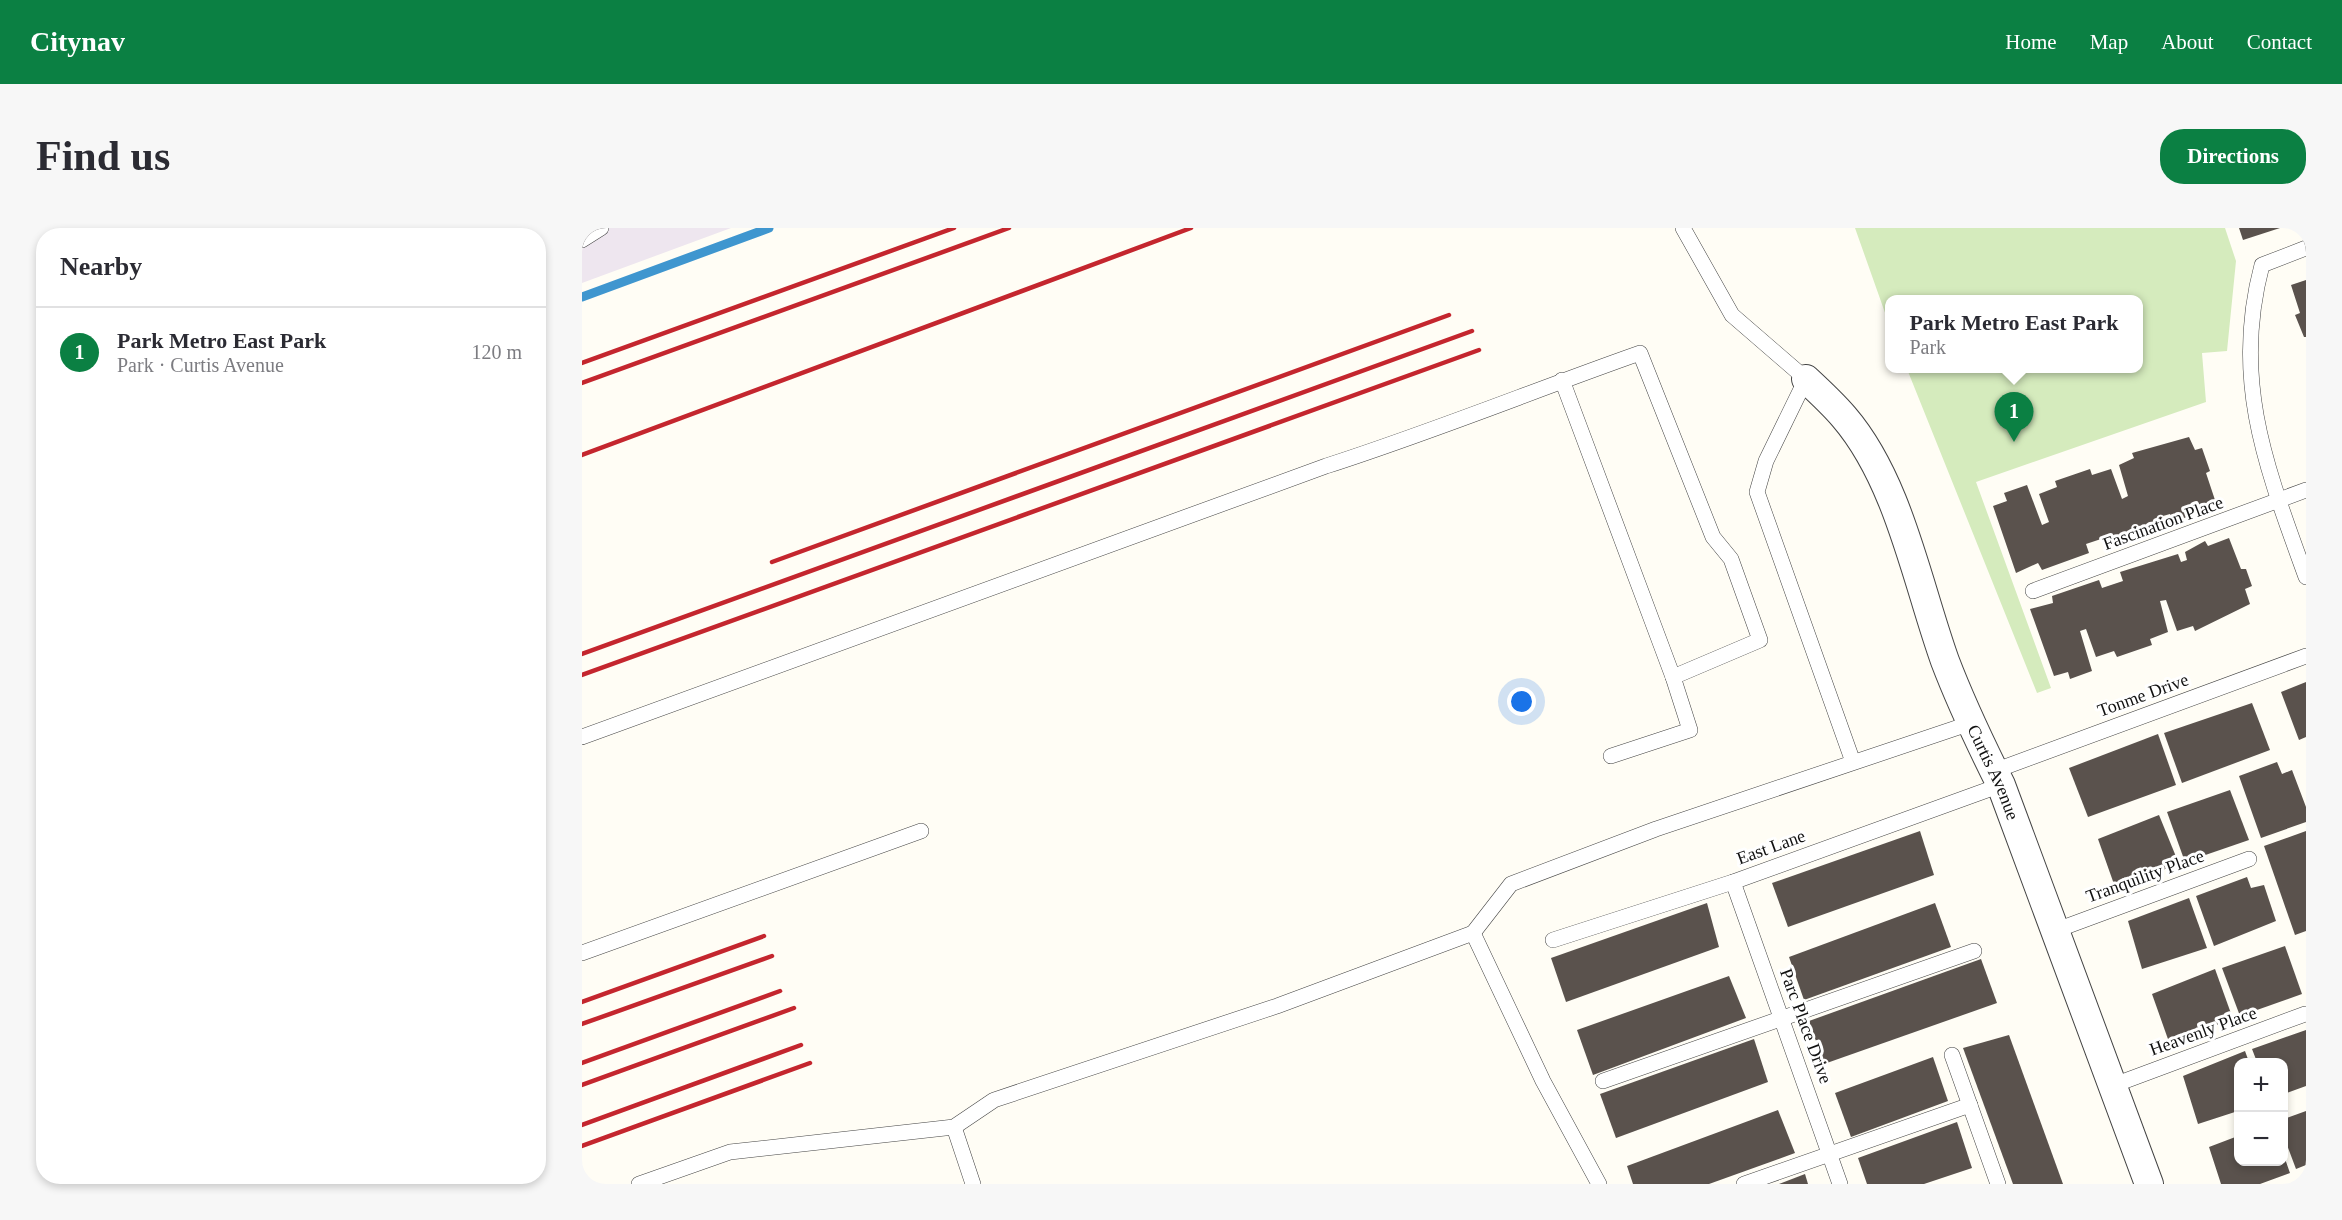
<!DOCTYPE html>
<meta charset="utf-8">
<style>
:root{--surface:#fff;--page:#f7f7f7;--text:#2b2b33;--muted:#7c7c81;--line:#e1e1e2;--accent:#0b8043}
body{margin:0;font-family:"Times New Roman",serif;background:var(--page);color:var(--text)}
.controls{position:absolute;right:18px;bottom:18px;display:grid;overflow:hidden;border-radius:12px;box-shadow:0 3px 9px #0003}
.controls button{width:54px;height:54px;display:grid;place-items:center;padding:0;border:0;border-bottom:2px solid var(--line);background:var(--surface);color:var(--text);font:30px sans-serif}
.you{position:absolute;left:940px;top:474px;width:21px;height:21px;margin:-15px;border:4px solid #fff;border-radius:50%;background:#1a73e8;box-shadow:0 0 0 9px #1a73e833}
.badge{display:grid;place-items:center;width:39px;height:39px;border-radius:50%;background:var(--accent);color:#fff;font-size:20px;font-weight:700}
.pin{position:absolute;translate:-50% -50px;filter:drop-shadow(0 2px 3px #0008)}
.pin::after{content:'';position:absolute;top:32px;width:21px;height:18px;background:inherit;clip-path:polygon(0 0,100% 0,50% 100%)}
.popup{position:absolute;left:1303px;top:67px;width:258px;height:78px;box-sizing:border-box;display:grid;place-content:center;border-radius:12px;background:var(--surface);filter:drop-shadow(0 2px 4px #0005);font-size:20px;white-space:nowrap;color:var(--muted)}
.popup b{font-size:22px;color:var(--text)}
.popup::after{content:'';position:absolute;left:50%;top:100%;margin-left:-12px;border:12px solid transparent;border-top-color:var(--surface)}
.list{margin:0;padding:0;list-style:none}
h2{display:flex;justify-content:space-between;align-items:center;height:78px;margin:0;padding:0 24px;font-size:26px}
h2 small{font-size:20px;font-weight:400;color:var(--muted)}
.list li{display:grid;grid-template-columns:39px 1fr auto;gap:18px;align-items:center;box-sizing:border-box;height:90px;padding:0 24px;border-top:2px solid var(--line)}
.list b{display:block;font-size:22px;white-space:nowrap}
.list p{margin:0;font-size:20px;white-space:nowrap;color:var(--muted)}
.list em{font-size:20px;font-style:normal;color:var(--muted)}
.map{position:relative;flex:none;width:1724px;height:956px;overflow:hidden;border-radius:24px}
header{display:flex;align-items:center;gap:36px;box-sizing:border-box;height:84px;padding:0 30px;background:var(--accent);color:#fff}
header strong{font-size:28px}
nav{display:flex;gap:33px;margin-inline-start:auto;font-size:21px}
.intro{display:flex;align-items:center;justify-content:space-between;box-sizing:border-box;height:144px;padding:0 36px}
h1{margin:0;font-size:42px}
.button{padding:15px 27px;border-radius:24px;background:var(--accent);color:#fff;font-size:21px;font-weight:700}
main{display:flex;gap:36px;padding:0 36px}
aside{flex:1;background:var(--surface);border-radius:24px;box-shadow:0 3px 9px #0003}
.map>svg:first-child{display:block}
.industrial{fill:#eee6ef}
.green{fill:#d5ebbd}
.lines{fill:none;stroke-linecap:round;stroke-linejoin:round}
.stream{stroke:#3f96cf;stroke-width:9}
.building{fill:#5a524d}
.lane-casing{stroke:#444;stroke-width:16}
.street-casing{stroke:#444;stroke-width:30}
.lane{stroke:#fff;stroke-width:15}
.street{stroke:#fff;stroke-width:28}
.rail{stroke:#c4262e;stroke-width:4.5}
.labels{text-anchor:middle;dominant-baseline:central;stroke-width:6;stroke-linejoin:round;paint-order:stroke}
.street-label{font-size:18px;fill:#111;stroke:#fff}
</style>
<header>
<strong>Citynav</strong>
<nav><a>Home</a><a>Map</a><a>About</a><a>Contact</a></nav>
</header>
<div class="intro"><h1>Find us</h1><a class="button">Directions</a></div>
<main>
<aside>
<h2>Nearby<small></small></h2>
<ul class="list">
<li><span class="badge">1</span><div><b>Park Metro East Park</b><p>Park · Curtis Avenue</p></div><em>120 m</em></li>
</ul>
</aside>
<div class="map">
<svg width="1724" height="956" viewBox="0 0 1724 956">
<rect width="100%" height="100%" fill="#fffdf5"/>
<polygon class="industrial" points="0,0 149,0 0,55"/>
<polygon class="green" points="1273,0 1643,0 1654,33 1645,123 1620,125 1624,174 1394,254 1469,460 1455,465 1325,141 1556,140 1556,71 1308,71 1307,96"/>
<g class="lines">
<polyline class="stream" points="0,69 187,0"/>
</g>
<g class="building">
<polygon points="1657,0 1698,0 1661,12"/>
<polygon points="1724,52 1724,109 1722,109 1713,87 1718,85 1709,57"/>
<polygon points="1607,209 1613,222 1620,220 1628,243 1624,245 1633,272 1611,280 1613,286 1591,294 1588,286 1581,288 1584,296 1528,318 1525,309 1504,316 1507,325 1460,342 1456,335 1434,345 1411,278 1425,273 1422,265 1445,257 1460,297 1467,294 1457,266 1475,259 1473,253 1508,241 1510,247 1529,241 1540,271 1546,268 1537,237 1552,230 1550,225"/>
<polygon points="1647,310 1659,341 1664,341 1670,358 1663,361 1668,376 1613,403 1611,398 1595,403 1584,372 1578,373 1586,404 1568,411 1570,417 1535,429 1532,423 1514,429 1504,401 1498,403 1510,443 1488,451 1486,444 1472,448 1448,381 1471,375 1470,368 1517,352 1520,360 1541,353 1538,344 1596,326 1599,334 1605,332 1603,324 1623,313 1626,318"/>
<polygon points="1724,454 1724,509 1717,512 1699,464"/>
<polygon points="1670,475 1688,522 1600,555 1582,505"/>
<polygon points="1576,506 1594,557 1506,589 1487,540"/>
<polygon points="1695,534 1700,546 1710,542 1724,579 1724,594 1679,610 1657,548"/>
<polygon points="1648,562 1667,612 1603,634 1585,584"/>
<polygon points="1577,587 1597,636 1533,659 1516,611"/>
<polygon points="1338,603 1352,647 1206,699 1190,655"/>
<polygon points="1724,603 1724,703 1713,707 1682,618"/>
<polygon points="1665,649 1669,660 1682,657 1694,693 1632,718 1614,668"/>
<polygon points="1607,670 1625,720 1560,741 1546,693"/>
<polygon points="1125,675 1137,719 984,774 969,730"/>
<polygon points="1353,675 1369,719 1222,772 1207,729"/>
<polygon points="1703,718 1720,766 1658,788 1640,740"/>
<polygon points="1399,731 1415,775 1242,836 1227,793"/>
<polygon points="1633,741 1651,791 1587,814 1570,766"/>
<polygon points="1147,748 1164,790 1011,847 995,802"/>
<polygon points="1724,802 1724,858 1702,866 1702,834 1675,834 1670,821"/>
<polygon points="1427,807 1481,956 1431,956 1381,820"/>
<polygon points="1172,811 1186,854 1034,910 1018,866"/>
<polygon points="1663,823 1667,834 1656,834 1656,883 1616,896 1601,848"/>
<polygon points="1351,829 1366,873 1269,909 1253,865"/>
<polygon points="1196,882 1213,925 1127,956 1051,956 1045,938"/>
<polygon points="1724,883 1724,937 1714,941 1702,909 1702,891"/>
<polygon points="1375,894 1390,940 1342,956 1285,956 1276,930"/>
<polygon points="1656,908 1656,934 1702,934 1702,928 1708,945 1678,956 1639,956 1627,919"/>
<polygon points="1223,946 1226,956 1197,956"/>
</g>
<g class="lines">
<defs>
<g id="lane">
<polyline points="1101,0 1150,87 1224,151 1184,233 1175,264 1271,534"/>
<polyline points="0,12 19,0"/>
<path d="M 1724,20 L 1680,37 C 1649,153 1685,241 1724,349"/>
<polyline points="980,152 1091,449"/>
<polyline points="1451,363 1724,262"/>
<path d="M 0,509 L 744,238 C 850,204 953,162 1058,125 L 1131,309 L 1149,331 L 1178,412 L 1091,449 L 1108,502 L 1029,528"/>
<polyline points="1412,543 1724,428"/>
<polyline points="1151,654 1258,956"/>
<polyline points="1472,703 1667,631"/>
<polyline points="891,705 929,656 1074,601 1389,495"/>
<polyline points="971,712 1151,654 1419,557"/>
<polyline points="0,725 339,603"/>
<polyline points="1370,827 1416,956"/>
<polyline points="1021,853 1392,723"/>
<polyline points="1532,857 1723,786"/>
<polyline points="372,899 391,956"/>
<polyline points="57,956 148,924 372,899 412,872 695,778 891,705 961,853 1017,956"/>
<polyline points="1162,956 1388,877"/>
</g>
<g id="street">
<path id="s1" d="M 1224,151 C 1237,163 1251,176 1262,189 C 1317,253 1335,355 1363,433 C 1379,475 1399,517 1419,557 L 1567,956"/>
</g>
</defs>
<use href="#lane" class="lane-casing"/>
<use href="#street" class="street-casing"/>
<use href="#lane" class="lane"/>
<use href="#street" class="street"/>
<g class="rail">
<polyline points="0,135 372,0"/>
<polyline points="0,155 427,0"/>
<polyline points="0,227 609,0"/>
<polyline points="190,334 867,87"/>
<polyline points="0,426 890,103"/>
<polyline points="0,447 897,122"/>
<polyline points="0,774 182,708"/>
<polyline points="0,796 190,728"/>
<polyline points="0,835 198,763"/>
<polyline points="0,857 212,780"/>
<polyline points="0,897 219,817"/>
<polyline points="0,918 228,835"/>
</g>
</g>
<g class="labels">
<g class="street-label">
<text transform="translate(1581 295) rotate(-20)">Fascination Place</text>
<text transform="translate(1561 467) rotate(-20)">Tonme Drive</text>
<text stroke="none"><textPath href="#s1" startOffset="441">Curtis Avenue</textPath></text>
<text transform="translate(1189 619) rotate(-20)">East Lane</text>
<text transform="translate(1563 648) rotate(-20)">Tranquility Place</text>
<text transform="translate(1224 798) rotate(70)">Parc Place Drive</text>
<text transform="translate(1621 803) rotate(-20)">Heavenly Place</text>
</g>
</g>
</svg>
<div class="controls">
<button>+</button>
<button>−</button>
</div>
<div class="you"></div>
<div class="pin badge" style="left:1432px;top:214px">1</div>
<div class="popup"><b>Park Metro East Park</b>Park</div>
</div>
</main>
